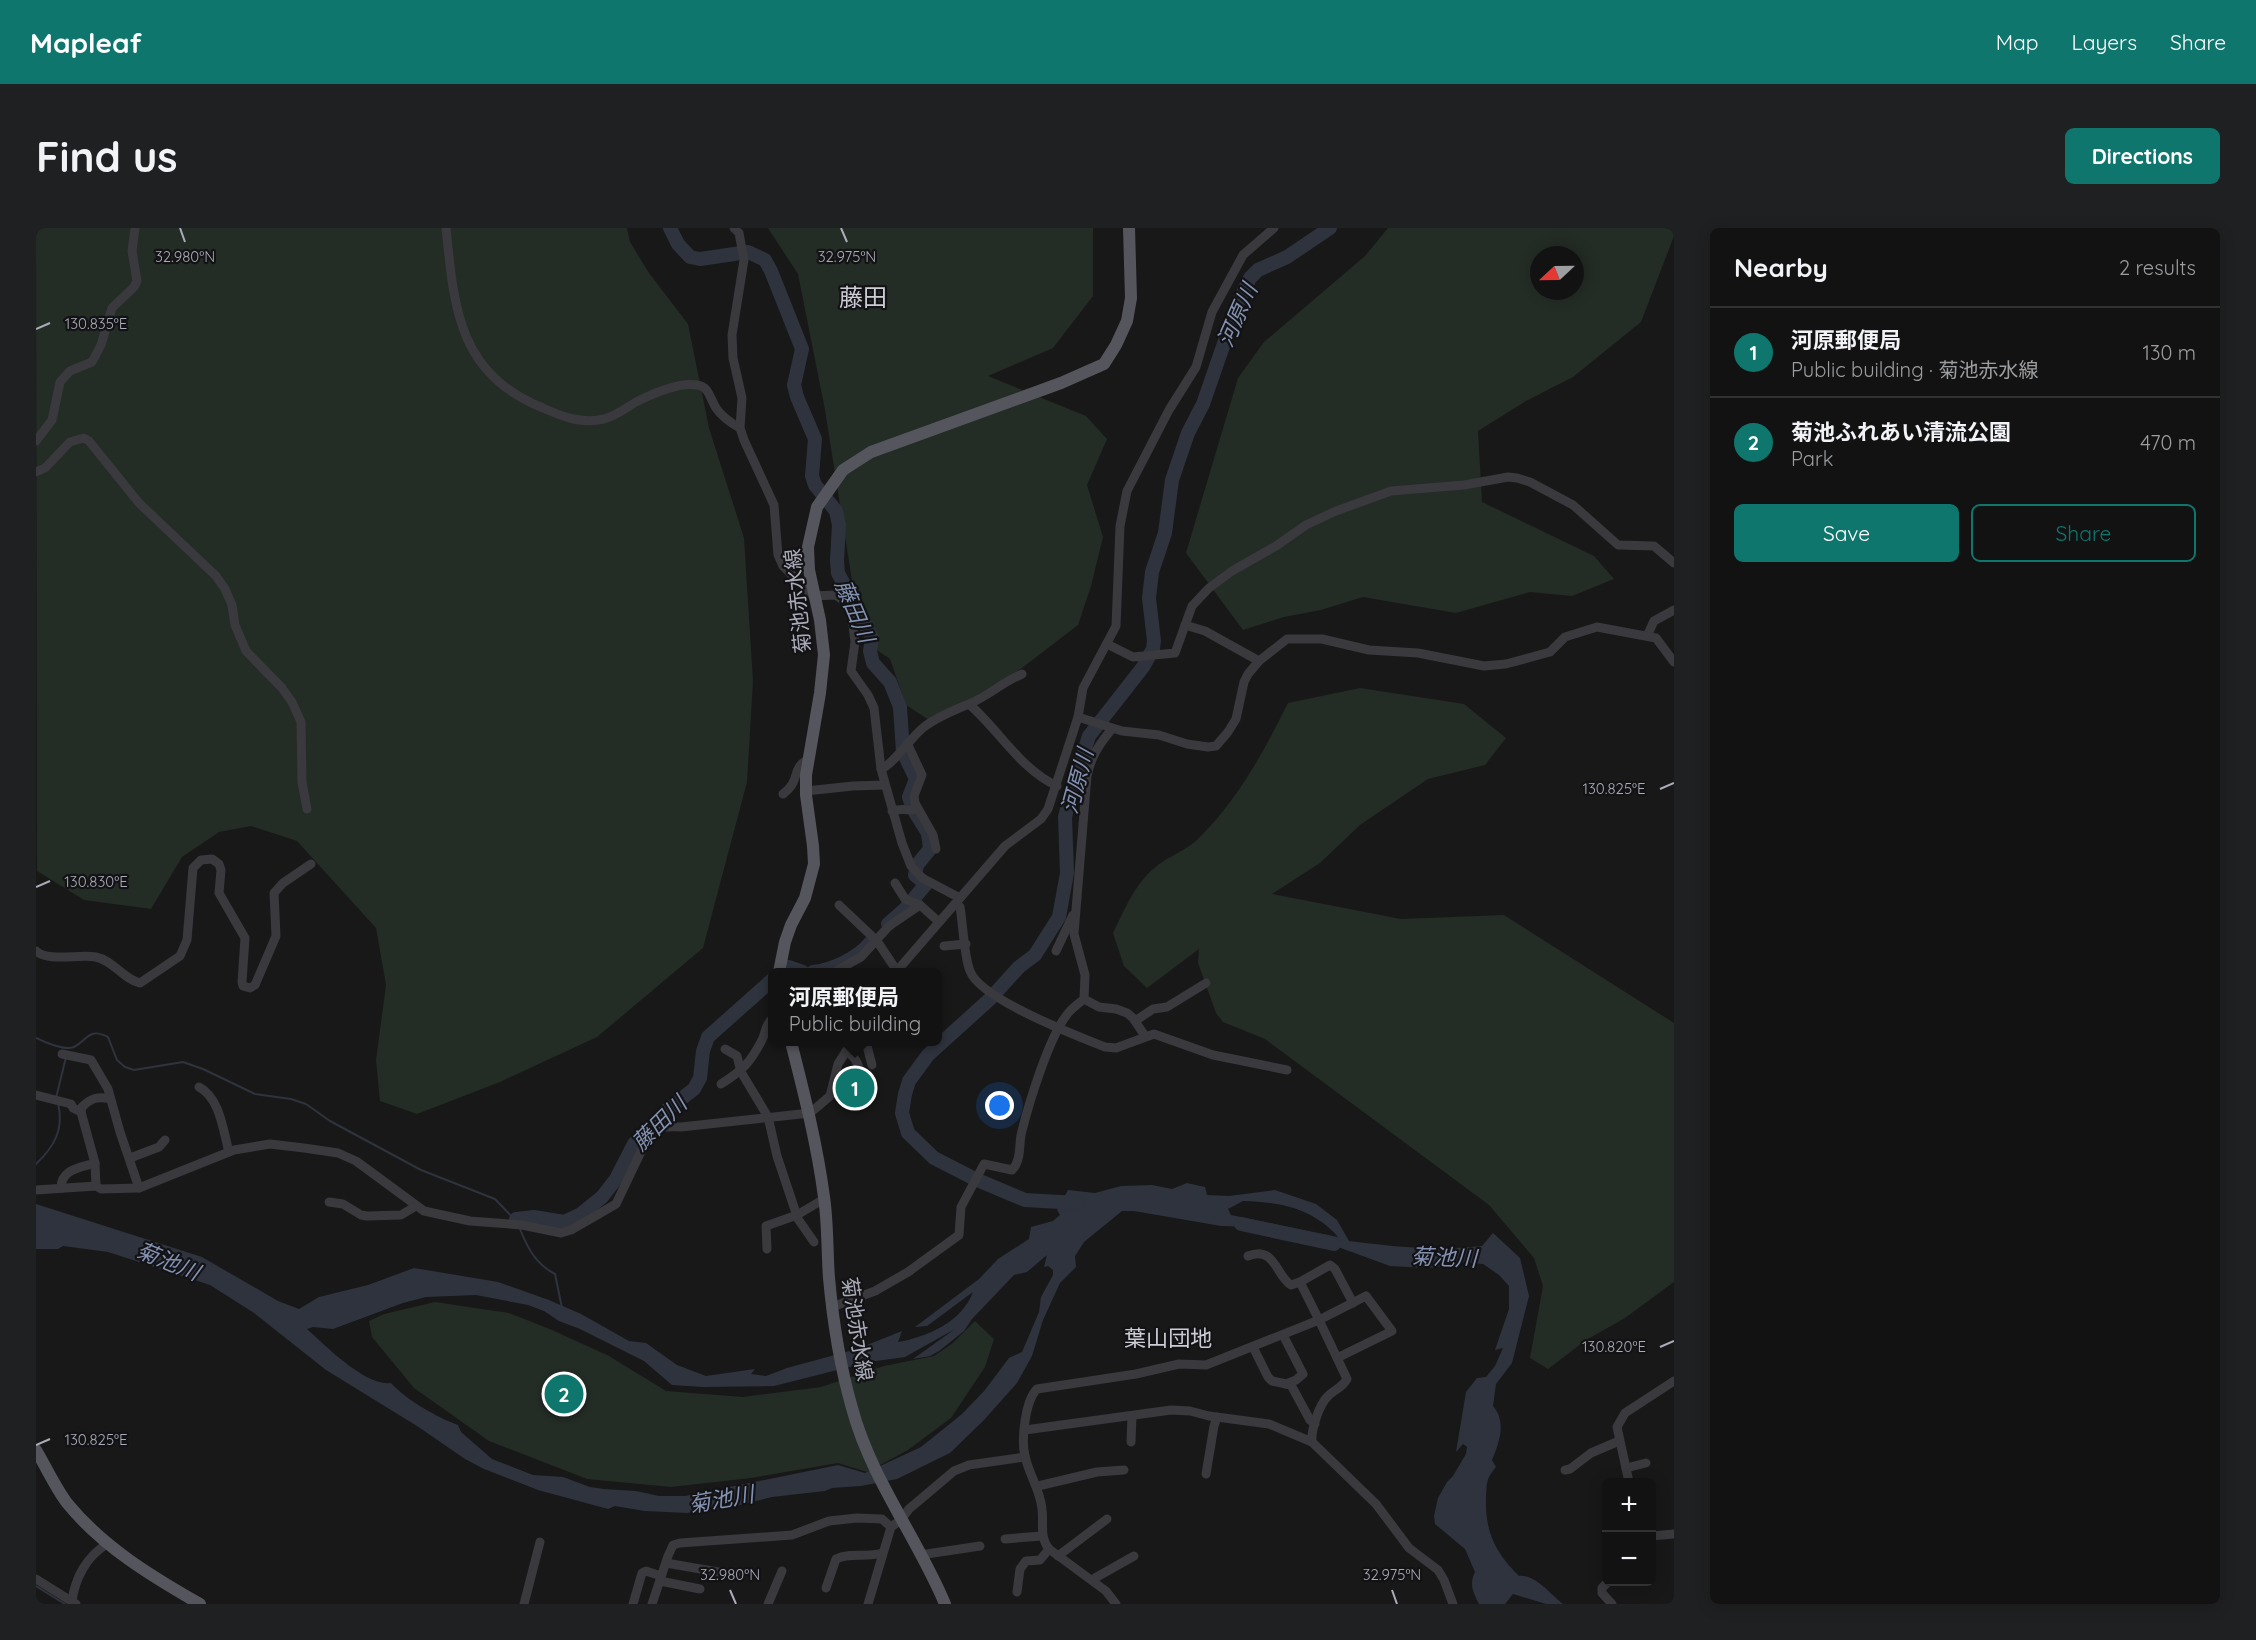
<!DOCTYPE html>
<meta charset="utf-8">
<style>
:root{--surface:#121213;--page:#1f2021;--text:#f1f3f6;--muted:#9c9ea0;--line:#313233;--accent:#0f766e}
body{margin:0;font-family:Quicksand,"Noto Sans JP",sans-serif;background:var(--page);color:var(--text)}
.controls{position:absolute;right:18px;bottom:18px;display:grid;overflow:hidden;border-radius:9px;box-shadow:0 3px 15px #0003}
.controls button{width:54px;height:54px;display:grid;place-items:center;padding:0;border:0;border-bottom:2px solid var(--line);background:var(--surface);color:var(--text);font:30px sans-serif}
.compass{position:absolute;left:1494px;top:18px;width:54px;height:54px;border-radius:50%;background:var(--surface);box-shadow:0 3px 15px #0003;rotate:248deg}
.you{position:absolute;left:964px;top:878px;width:21px;height:21px;margin:-15px;border:4px solid #fff;border-radius:50%;background:#1a73e8;box-shadow:0 0 0 9px #1a73e833}
.badge{display:grid;place-items:center;width:39px;height:39px;border-radius:50%;background:var(--accent);color:#fff;font-size:20px;font-weight:700}
.pin{position:absolute;translate:-50% -50%;border:3px solid #fff;box-shadow:0 2px 6px #0006}
.popup{position:absolute;left:732px;top:740px;width:174px;height:78px;box-sizing:border-box;display:grid;place-content:center;border-radius:9px;background:var(--surface);filter:drop-shadow(0 2px 4px #0005);font-size:20px;white-space:nowrap;color:var(--muted)}
.popup b{font-size:22px;color:var(--text)}
.popup::after{content:'';position:absolute;left:50%;top:100%;margin-left:-12px;border:12px solid transparent;border-top-color:var(--surface)}
.list{margin:0;padding:0;list-style:none}
h2{display:flex;justify-content:space-between;align-items:center;height:78px;margin:0;padding:0 24px;font-size:26px}
h2 small{font-size:20px;font-weight:400;color:var(--muted)}
.list li{display:grid;grid-template-columns:39px 1fr auto;gap:18px;align-items:center;box-sizing:border-box;height:90px;padding:0 24px;border-top:2px solid var(--line)}
.list b{display:block;font-size:22px;white-space:nowrap}
.list p{margin:0;font-size:20px;white-space:nowrap;color:var(--muted)}
.list em{font-size:20px;font-style:normal;color:var(--muted)}
.actions{display:flex;gap:12px;padding:18px 24px}
.actions a{flex:1;padding:14px 0;border:2px solid var(--accent);border-radius:9px;text-align:center;font-size:21px;color:var(--accent)}
.actions .main{background:var(--accent);color:#fff}
.map{position:relative;flex:none;width:1638px;height:1376px;overflow:hidden;border-radius:9px}
header{display:flex;align-items:center;gap:36px;box-sizing:border-box;height:84px;padding:0 30px;background:var(--accent);color:#fff}
header strong{font-size:28px}
nav{display:flex;gap:33px;margin-inline-start:auto;font-size:21px}
.intro{display:flex;align-items:center;justify-content:space-between;box-sizing:border-box;height:144px;padding:0 36px}
h1{margin:0;font-size:42px}
.button{padding:15px 27px;border-radius:9px;background:var(--accent);color:#fff;font-size:21px;font-weight:700}
main{display:flex;gap:36px;padding:0 36px}
aside{flex:1;background:var(--surface);border-radius:9px;box-shadow:0 3px 15px #0003}
.map>svg:first-child{display:block}
.green{fill:#242c26;fill-rule:evenodd}
.water{fill:#2e333d;fill-rule:evenodd}
.lines{fill:none;stroke-linecap:round;stroke-linejoin:round}
.stream{stroke:#2e333d;stroke-width:2}
.river{stroke:#2e333d;stroke-width:14}
.minor{stroke:#39393e;stroke-width:9}
.major{stroke:#55555d;stroke-width:12}
.ticks{fill:none;stroke:#aaacb9;stroke-width:2}
.labels{text-anchor:middle;dominant-baseline:central;stroke-width:4.5;stroke-linejoin:round;paint-order:stroke}
.street-label{font-size:21px;fill:#aaacb9;stroke:#131315}
.water-label{font-size:22px;font-style:italic;fill:#8392b2;stroke:#131315}
.neighbourhood-label{font-size:22px;fill:#cbccd5;stroke:#131315}
.quarter-label{font-size:24px;fill:#cbccd5;stroke:#131315}
.ticks-label{font-size:15px;text-anchor:middle;fill:#aaacb9;stroke:#131315;stroke-width:4.5;stroke-linejoin:round;paint-order:stroke}
</style>
<header>
<strong>Mapleaf</strong>
<nav><a>Map</a><a>Layers</a><a>Share</a></nav>
</header>
<div class="intro"><h1>Find us</h1><a class="button">Directions</a></div>
<main>
<div class="map">
<svg width="1638" height="1376" viewBox="0 0 1638 1376">
<rect width="100%" height="100%" fill="#181819"/>
<g class="green">
<polygon points="0,0 591,0 594,14 613,45 652,96 673,200 708,310 717,453 711,554 667,720 561,809 464,854 381,886 344,873 340,832 350,757 340,700 261,613 215,598 183,604 146,629 115,681 48,672 1,643"/>
<polygon points="732,0 1057,0 1057,68 1017,120 952,148 1050,188 1071,211 1051,257 1067,309 1055,358 1042,397 986,440 896,494 870,477 854,431 841,422 817,359 789,182 762,46"/>
<path d="M 1352,0 L 1638,0 L 1638,8 L 1605,94 L 1537,149 L 1490,173 L 1442,203 L 1446,274 L 1558,328 L 1578,351 L 1536,368 L 1494,364 L 1420,385 L 1327,369 L 1285,382 L 1248,389 L 1207,402 L 1150,325 L 1202,150 L 1228,114 L 1329,28 ZM 1503,27 L 1539,27 L 1539,63 L 1503,63 Z"/>
<path d="M 1324,460 L 1428,476 L 1470,510 L 1449,537 L 1392,551 L 1324,597 L 1284,635 L 1236,666 L 1365,691 L 1468,687 L 1638,795 L 1638,1054 L 1589,1090 L 1550,1112 L 1512,1141 L 1494,1130 L 1507,1058 L 1498,1030 L 1453,977 L 1229,811 L 1187,794 L 1180,785 L 1162,735 L 1163,721 L 1111,760 L 1088,738 L 1077,705 C 1089,681 1100,653 1122,637 C 1135,627 1153,621 1164,609 C 1203,570 1228,523 1252,475 Z"/>
<polygon points="399,1074 473,1085 516,1102 573,1128 630,1163 707,1169 785,1159 848,1138 898,1128 917,1115 939,1093 958,1111 949,1139 915,1190 872,1222 831,1244 802,1235 715,1250 635,1259 551,1251 453,1213 378,1160 336,1109 333,1093 348,1086"/>
</g>
<path class="water" d="M 1151,955 L 1169,959 L 1171,967 L 1193,968 L 1239,962 L 1280,976 L 1301,992 L 1313,1013 C 1359,1019 1400,1023 1446,1018 L 1457,1005 L 1484,1030 L 1493,1068 L 1476,1135 L 1460,1156 L 1457,1178 C 1471,1194 1463,1215 1456,1232 L 1460,1239 C 1450,1251 1451,1254 1450,1269 C 1449,1303 1458,1323 1483,1348 C 1499,1346 1514,1366 1527,1376 L 1510,1376 L 1477,1366 L 1469,1376 L 1443,1376 C 1437,1364 1433,1356 1439,1344 L 1429,1321 L 1399,1296 L 1398,1288 L 1402,1270 L 1411,1254 L 1417,1248 L 1430,1226 L 1431,1219 L 1427,1216 L 1420,1224 L 1430,1164 L 1441,1150 L 1450,1149 L 1459,1138 L 1467,1120 L 1459,1122 L 1473,1081 L 1473,1058 L 1463,1047 L 1447,1036 L 1423,1034 L 1417,1037 L 1391,1040 L 1354,1038 L 1250,1000 L 1185,998 L 1098,983 L 1086,983 L 1048,1014 L 1039,1028 L 1040,1039 L 1024,1055 L 1007,1092 L 996,1128 L 981,1155 L 948,1192 L 914,1225 L 861,1251 L 825,1258 L 796,1260 L 789,1263 L 736,1269 L 692,1280 L 651,1285 L 609,1283 L 579,1278 L 572,1281 L 502,1262 L 448,1241 L 429,1231 L 381,1198 L 290,1142 L 218,1085 L 174,1057 L 72,1024 L 27,1018 L 22,1021 L 0,1021 L 0,976 L 166,1029 L 242,1073 L 263,1081 L 283,1069 L 332,1057 L 378,1040 L 462,1054 L 513,1072 L 545,1086 L 593,1113 L 610,1115 L 641,1137 L 670,1148 L 719,1141 L 715,1146 L 730,1148 L 751,1140 L 821,1121 L 866,1103 L 862,1114 C 891,1109 926,1094 937,1064 L 891,1098 L 879,1099 L 943,1051 L 962,1031 L 993,1011 L 995,999 L 1017,993 L 1024,987 L 1021,982 L 1032,962 L 1059,965 L 1085,958 L 1116,957 L 1136,961 ZM 1207,973 C 1243,974 1277,980 1302,1009 L 1195,987 L 1192,981 ZM 1011,1027 L 1008,1039 L 1012,1038 L 1017,1042 L 1017,1047 L 1005,1069 L 1003,1084 L 986,1124 L 973,1130 L 949,1162 L 926,1186 L 885,1219 L 829,1245 L 802,1237 L 649,1268 L 623,1268 L 600,1263 L 568,1261 L 554,1259 L 527,1249 L 497,1247 L 456,1231 L 425,1204 L 422,1197 C 402,1190 369,1171 355,1155 C 330,1159 289,1117 271,1101 L 277,1099 L 297,1101 L 367,1075 L 390,1069 L 440,1067 L 492,1077 L 508,1083 L 523,1093 L 544,1101 L 608,1133 L 636,1157 L 667,1159 L 738,1158 L 833,1134 L 869,1129 L 919,1101 L 877,1131 L 894,1128 L 903,1123 L 928,1103 L 936,1091 L 978,1047 L 991,1044 Z"/>
<g class="lines">
<g class="stream">
<path d="M 0,810 C 8,814 29,823 38,819 C 52,812 52,799 72,809 L 81,832 L 89,839 L 98,842 L 147,834 L 167,841 L 219,866 L 255,871 L 270,876 L 294,893 L 385,942 L 459,971 L 480,993"/>
<polyline points="20,870 30,829"/>
<path d="M 0,936 C 19,918 28,901 22,875"/>
<path d="M 484,1001 C 492,1021 500,1036 519,1046 L 526,1080"/>
<polyline points="0,1358 29,1376"/>
</g>
<g class="river">
<polyline points="634,0 642,16 654,29 664,31 712,24 729,32 735,43 766,121 758,157 761,169 779,211 776,248 779,257 800,283 803,297 801,332 802,345 836,410 834,423 837,435 854,454 864,479 867,524 880,551 873,569 877,581 892,605 894,621 881,637 879,647 890,656 869,681 852,696"/>
<polyline points="746,744 753,739 767,744"/>
<path d="M 777,744 C 797,742 822,730 835,714"/>
<polyline points="1042,975 989,972 939,951 898,930 872,905 866,885 869,866 873,853 892,827 954,771 983,739 999,727 1023,689 1031,645 1029,589 1036,561 1053,508 1107,439 1117,421 1118,413 1113,370 1116,344 1129,305 1136,252 1152,205 1167,176 1202,75 1214,50 1222,42 1251,29 1294,0"/>
<polyline points="480,991 498,989 528,994 545,986 566,969 580,951 598,916 632,881 658,861 664,850 667,823 672,809 736,752"/>
<polyline points="1205,996 1298,1016"/>
</g>
<g class="minor">
<path d="M 410,0 C 418,79 422,146 507,180 C 527,189 545,196 568,191 C 580,188 590,180 600,174 C 616,166 643,154 661,157 C 673,158 674,171 680,180 C 686,189 695,195 704,200"/>
<polyline points="698,0 703,5 708,32 696,107 697,130 706,170 704,200 708,212 738,277 742,327 747,338 777,368 800,367 811,375 816,390 819,414 815,443 832,467 838,480 845,541 866,615 875,638 886,650 924,670"/>
<polyline points="0,213 16,192 24,154 34,143 56,134 65,117 76,80 98,59 101,53 96,23 99,0"/>
<polyline points="0,244 9,240 34,214 48,210 53,213 103,275 180,348 189,361 196,377 199,397 210,423 246,460 256,474 265,494 266,554 271,581"/>
<polyline points="1149,397 1169,403 1223,433"/>
<polyline points="1611,408 1618,393 1638,382"/>
<polyline points="1071,416 1097,429 1139,425 1156,378 1173,360 1196,343 1240,318 1270,297 1300,283 1355,263 1428,257 1472,249 1481,250 1494,254 1537,277 1582,317 1618,318 1638,335"/>
<path d="M 933,476 C 963,502 984,541 1021,558"/>
<polyline points="1042,489 1086,503 1123,507 1151,516 1172,519 1180,518 1192,504 1200,491 1208,454 1212,446 1223,433 1251,411 1286,411 1333,422 1382,425 1448,438 1470,436 1514,424 1529,409 1561,399 1620,410 1638,434"/>
<polyline points="871,515 886,547 878,568 879,575 897,607 900,621"/>
<path d="M 845,541 C 856,538 875,509 888,499 C 901,489 918,482 933,476 C 952,468 967,454 986,446"/>
<polyline points="770,563 817,558 849,557"/>
<path d="M 747,566 C 765,553 755,541 771,532"/>
<path d="M 856,583 C 865,580 873,583 881,581"/>
<polyline points="859,655 869,671 884,677"/>
<path d="M 920,675 L 924,679 C 927,696 928,729 934,743 C 944,771 1041,808 1069,819 L 1080,820 L 1118,806 L 1177,827 L 1251,842"/>
<polyline points="803,677 841,713 861,743"/>
<polyline points="908,718 930,716"/>
<path d="M 0,723 C 12,734 43,726 60,729 C 78,733 87,751 104,755 L 144,728 L 151,712 L 157,640 L 165,632 L 176,631 L 183,636 L 185,642 L 183,665 L 209,710 L 206,754 L 207,758 L 214,760 L 219,757 L 240,708 L 238,665 L 247,655 L 275,636"/>
<polyline points="1020,723 1037,687"/>
<polyline points="798,744 825,729 853,698 884,677 903,694"/>
<polyline points="860,744 969,618 1005,591 1012,581 1042,489 1047,460 1080,398 1084,298 1091,263 1133,182 1160,139 1176,84 1207,27 1238,0"/>
<polyline points="1048,771 1063,779 1080,781 1091,785 1097,790 1109,808"/>
<polyline points="1099,793 1117,781 1131,779 1170,755"/>
<polyline points="830,814 836,837"/>
<polyline points="689,821 701,828 705,844 732,889 741,928 762,991 778,1014"/>
<path d="M 810,823 C 821,829 825,842 825,855"/>
<polyline points="26,826 55,832 72,861 84,904 103,960"/>
<path d="M 685,856 C 707,842 714,835 726,812 C 730,804 729,797 736,791"/>
<path d="M 163,859 C 184,870 187,902 193,924"/>
<polyline points="0,867 35,876 37,880 45,884 59,935 60,958"/>
<path d="M 45,884 L 46,879 C 55,870 62,868 74,871"/>
<polyline points="94,930 123,919 129,912"/>
<path d="M 25,960 C 25,941 44,940 59,935"/>
<path d="M 0,962 L 60,958 L 65,961 L 103,960 L 198,922 L 234,916 L 268,920 L 302,925 L 320,933 L 388,983 L 434,993 L 486,997 L 525,1005 L 535,1002 L 580,976 L 610,913 C 619,899 629,898 645,899 L 774,885 L 794,868 L 802,836 L 816,814"/>
<polyline points="293,974 307,976 325,987 331,988 365,987 380,978"/>
<polyline points="731,1021 730,998 761,987 788,971"/>
<path d="M 1212,1028 C 1239,1017 1240,1048 1255,1057 L 1264,1054 L 1283,1092 L 1330,1068 L 1356,1103 L 1301,1130"/>
<polyline points="1264,1054 1294,1037 1299,1041 1317,1075"/>
<path d="M 796,1079 L 839,1063 L 872,1044 L 923,1007 L 925,979 L 948,936 L 976,942 C 985,933 983,919 985,907 C 992,878 1014,804 1034,783 C 1038,779 1043,775 1048,771 L 1049,747 L 1038,706 L 1051,548 C 1055,529 1063,516 1076,501"/>
<polyline points="1247,1107 1267,1146 1260,1152 1250,1156"/>
<polyline points="1217,1119 1232,1149 1236,1153 1255,1157 1274,1192 1279,1196"/>
<polyline points="989,1202 1135,1182 1154,1183 1173,1188 1233,1196 1276,1214 1340,1276 1373,1320 1402,1342 1408,1352 1417,1376"/>
<polyline points="1095,1214 1096,1188"/>
<polyline points="1590,1240 1610,1235"/>
<polyline points="1529,1242 1534,1241 1555,1225 1583,1213"/>
<polyline points="1170,1246 1178,1198 1181,1189"/>
<polyline points="1593,1254 1581,1199 1589,1185 1638,1153"/>
<polyline points="1002,1258 1061,1244 1088,1242"/>
<polyline points="1616,1308 1638,1306"/>
<polyline points="969,1311 1006,1308"/>
<polyline points="884,1327 944,1318"/>
<polyline points="1022,1328 1071,1291"/>
<polyline points="630,1335 705,1348"/>
<polyline points="0,1351 40,1376"/>
<polyline points="624,1353 664,1361"/>
<polyline points="1058,1354 1059,1350 1098,1328"/>
<polyline points="1572,1354 1566,1360 1566,1365 1576,1376"/>
<path d="M 790,1360 L 800,1331 C 814,1324 831,1330 846,1325"/>
<polyline points="981,1364 984,1341 990,1333 1004,1332 1013,1321"/>
<path d="M 36,1373 C 39,1350 51,1328 71,1316"/>
<polyline points="488,1376 504,1314"/>
<polyline points="597,1376 606,1345 610,1343 625,1348"/>
<polyline points="616,1376 632,1328 637,1317 644,1315 756,1307 793,1293 821,1290 846,1291 855,1299"/>
<polyline points="732,1376 746,1343"/>
<polyline points="832,1376 855,1299 865,1292 873,1281 918,1243 933,1237 989,1229"/>
<path d="M 1080,1376 L 1070,1363 L 1013,1321 C 1003,1308 1008,1297 1006,1281 C 1004,1261 993,1247 989,1228 C 985,1212 989,1173 1001,1161 L 1100,1146 L 1143,1136 L 1170,1137 L 1283,1092 L 1311,1151 C 1306,1160 1299,1161 1292,1168 C 1283,1177 1275,1201 1276,1214"/>
</g>
<g class="major">
<polyline points="743,744 749,714 755,697 769,670 778,636 777,618 770,567 770,547 784,465 788,427 784,392 773,342 772,319 781,279 807,242 835,224 1025,155 1068,136 1080,117 1091,93 1095,70 1093,0"/>
<path d="M 755,814 C 768,865 781,916 788,969 C 792,996 791,1023 793,1050 C 797,1094 804,1138 816,1180 C 835,1251 881,1309 909,1376"/>
<path d="M 0,1222 C 10,1239 19,1259 31,1275 C 67,1319 115,1348 164,1376"/>
</g>
</g>
<path class="ticks" d="M 144,0 L 149,14M 805,0 L 811,14M 0,101 L 14,95M 1624,561 L 1638,555M 0,659 L 14,653M 1624,1119 L 1638,1113M 0,1217 L 14,1211M 694,1362 L 700,1376M 1356,1362 L 1361,1376"/>
<g class="labels">
<g class="street-label">
<text transform="translate(761 373) rotate(-96)">菊池赤水線</text>
<text transform="translate(822 1101) rotate(81)">菊池赤水線</text>
</g>
<g class="water-label">
<text transform="translate(1201 87) rotate(-66)">河原川</text>
<text transform="translate(819 383) rotate(67)">藤田川</text>
<text transform="translate(1041 553) rotate(-75)">河原川</text>
<text transform="translate(623 895) rotate(-45)">藤田川</text>
<text transform="translate(1408 1029) rotate(2)">菊池川</text>
<text transform="translate(132 1033) rotate(22)">菊池川</text>
<text transform="translate(685 1271) rotate(-10)">菊池川</text>
</g>
<g class="neighbourhood-label">
<text x="1132" y="1110">葉山団地</text>
</g>
<g class="quarter-label">
<text x="827" y="69">藤田</text>
</g>
</g>
<g class="ticks-label">
<text x="149" y="34">32.980°N</text>
<text x="811" y="34">32.975°N</text>
<text x="60" y="101">130.835°E</text>
<text x="1578" y="566">130.825°E</text>
<text x="60" y="659">130.830°E</text>
<text x="1578" y="1124">130.820°E</text>
<text x="60" y="1217">130.825°E</text>
<text x="694" y="1352">32.980°N</text>
<text x="1356" y="1352">32.975°N</text>
</g>
</svg>
<div class="controls">
<button>+</button>
<button>−</button>
</div>
<svg class="compass" viewBox="-18 -18 36 36"><path d="M0-13l5 13h-10z" fill="#e53935"/><path d="M0 13l5-13h-10z" fill="#9c9ea0"/></svg>
<div class="you"></div>
<div class="pin badge" style="left:819px;top:860px">1</div>
<div class="popup"><b>河原郵便局</b>Public building</div>
<div class="pin badge" style="left:528px;top:1166px">2</div>
</div>
<aside>
<h2>Nearby<small>2 results</small></h2>
<ul class="list">
<li><span class="badge">1</span><div><b>河原郵便局</b><p>Public building · 菊池赤水線</p></div><em>130 m</em></li>
<li><span class="badge">2</span><div><b>菊池ふれあい清流公園</b><p>Park</p></div><em>470 m</em></li>
</ul>
<div class="actions"><a class="main">Save</a><a>Share</a></div>
</aside>
</main>
